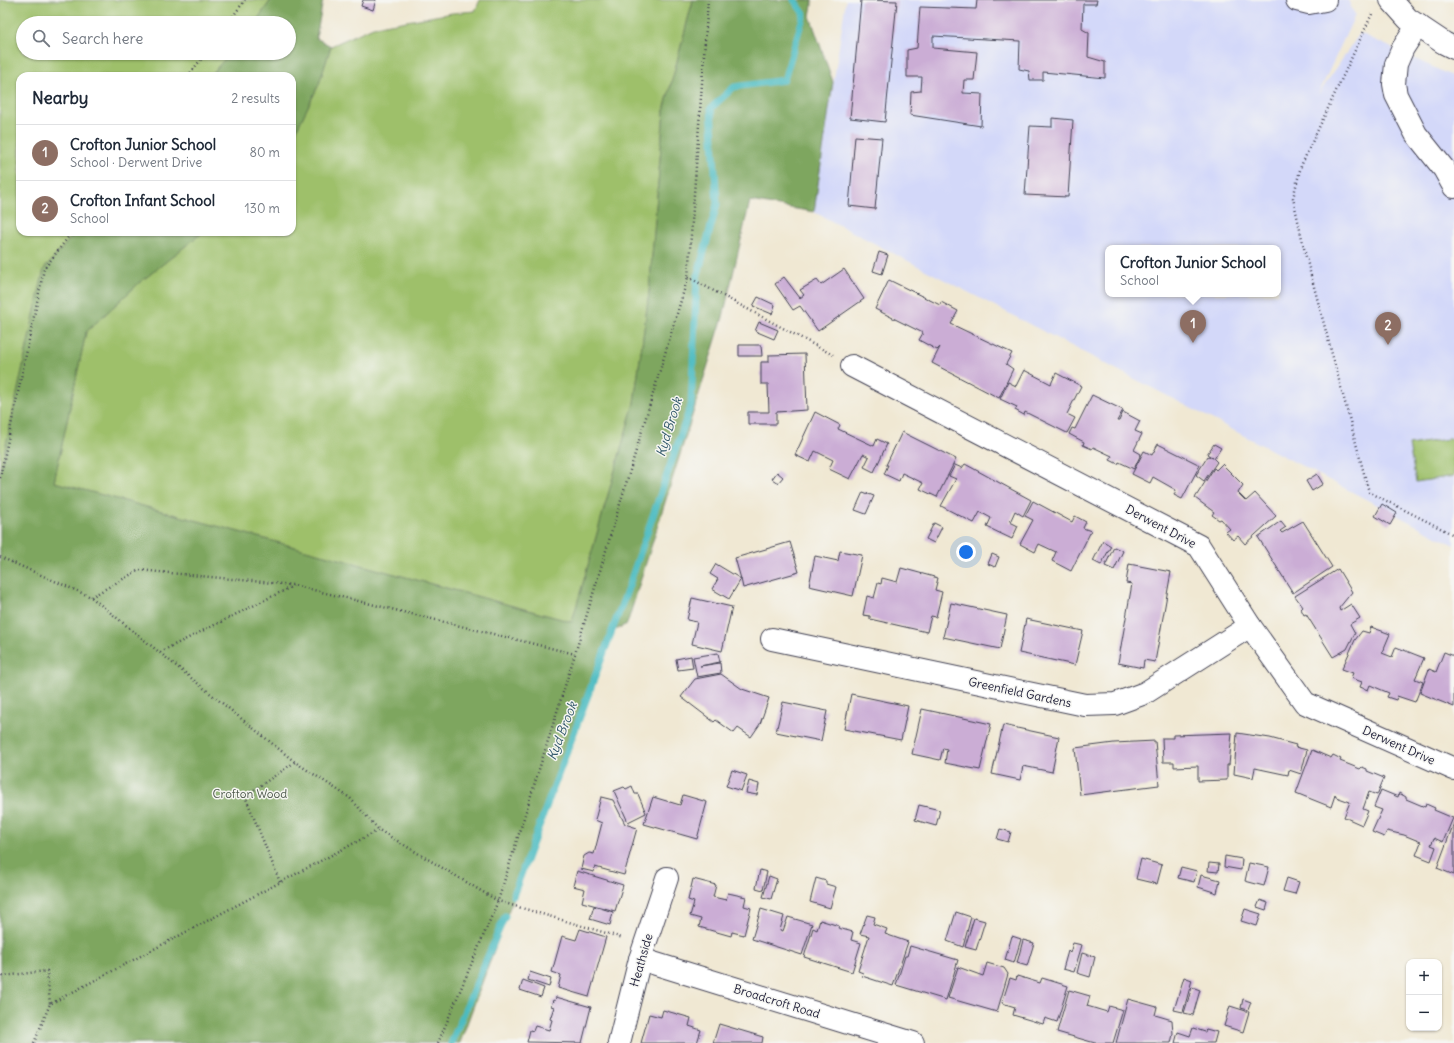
<!DOCTYPE html>
<meta charset="utf-8">
<style>
:root{--surface:#fff;--page:#f6f6f7;--text:#1f2937;--muted:#747a83;--line:#e0e1e3;--accent:#0f766e}
body{margin:0;font-family:Delius,sans-serif;background:var(--page);color:var(--text)}
.controls{position:absolute;right:12px;bottom:12px;display:grid;overflow:hidden;border-radius:8px;box-shadow:0 1px 3px #0004}
.controls button{width:36px;height:36px;display:grid;place-items:center;padding:0;border:0;border-bottom:1px solid var(--line);background:var(--surface);color:var(--text);font:20px sans-serif}
.you{position:absolute;left:966px;top:552px;width:14px;height:14px;margin:-10px;border:3px solid #fff;border-radius:50%;background:#1a73e8;box-shadow:0 0 0 6px #1a73e833}
.badge{display:grid;place-items:center;width:26px;height:26px;border-radius:50%;background:var(--accent);color:#fff;font-size:13px;font-weight:700}
.pin{position:absolute;translate:-50% -33px;filter:drop-shadow(0 1px 2px #0008)}
.pin::after{content:'';position:absolute;top:21px;width:14px;height:12px;background:inherit;clip-path:polygon(0 0,100% 0,50% 100%)}
.popup{position:absolute;left:1105px;top:245px;width:176px;height:52px;box-sizing:border-box;display:grid;place-content:center;border-radius:8px;background:var(--surface);filter:drop-shadow(0 1px 3px #0005);font-size:13px;white-space:nowrap;color:var(--muted)}
.popup b{font-size:15px;color:var(--text)}
.popup::after{content:'';position:absolute;left:50%;top:100%;margin-left:-8px;border:8px solid transparent;border-top-color:var(--surface)}
.list{margin:0;padding:0;list-style:none}
h2{display:flex;justify-content:space-between;align-items:center;height:52px;margin:0;padding:0 16px;font-size:17px}
h2 small{font-size:13px;font-weight:400;color:var(--muted)}
.list li{display:grid;grid-template-columns:26px 1fr auto;gap:12px;align-items:center;box-sizing:border-box;height:56px;padding:0 16px;border-top:1px solid var(--line)}
.list b{display:block;font-size:15px;white-space:nowrap}
.list p{margin:0;font-size:13px;white-space:nowrap;color:var(--muted)}
.list em{font-size:13px;font-style:normal;color:var(--muted)}
.icon{flex:none;width:22px;height:22px;fill:none;stroke:currentColor;stroke-width:2;stroke-linecap:round;stroke-linejoin:round}
.map{position:relative;flex:none;width:1454px;height:1043px;overflow:hidden}
.search{position:absolute;background:var(--surface);box-shadow:0 1px 3px #0004;left:16px;top:16px;width:280px;height:44px;display:flex;align-items:center;gap:10px;box-sizing:border-box;padding:0 14px;border-radius:22px;color:var(--muted);font-size:15px}
.panel{position:absolute;background:var(--surface);box-shadow:0 1px 3px #0004;left:16px;top:72px;width:280px;height:164px;border-radius:12px}
.map>svg:first-child{display:block}
.built{fill:#d3d8f9;fill-rule:evenodd}
.green{fill:#9ec06a;stroke:#607152}
.forest{fill:#7ea65e;stroke:#50644c}
.lines{fill:none;stroke-linecap:round;stroke-linejoin:round}
.stream{stroke:#4cbbc1;stroke-width:7}
.building{fill:#cbadd5}
.minor-casing{stroke:#414052;stroke-width:24}
.path{stroke:#414052;stroke-width:2.5;stroke-dasharray:1 3;stroke-linecap:butt}
.minor{stroke:#fff;stroke-width:22}
.labels{text-anchor:middle;dominant-baseline:central;stroke-width:3;stroke-linejoin:round;paint-order:stroke}
.street-label{font-size:12px;fill:#22223b;stroke:#f6f6f2}
.park-label{font-size:12px;fill:#4d594b;stroke:#f6f6f2}
.water-label{font-size:13px;font-style:italic;fill:#31586a;stroke:#f6f6f2}
</style>
<div class="map">
<svg width="1454" height="1043" viewBox="0 0 1454 1043">
<rect width="100%" height="100%" fill="#f6f6f2"/>
<filter id="ink" filterUnits="userSpaceOnUse"><feTurbulence type="fractalNoise" baseFrequency=".025" numOctaves="2"/><feDisplacementMap in="SourceGraphic" scale="8" xChannelSelector="R" yChannelSelector="G"/><feConvolveMatrix kernelMatrix="1 2 1 2 8 2 1 2 1" color-interpolation-filters="sRGB"/></filter>
<filter id="wash" filterUnits="userSpaceOnUse"><feTurbulence type="fractalNoise" baseFrequency=".012" numOctaves="4" result="noise"/><feDisplacementMap in="SourceGraphic" scale="16" xChannelSelector="R" yChannelSelector="G"/><feGaussianBlur stdDeviation="0.9" result="paint"/><feColorMatrix in="noise" values="0 0 0 0 0 0 0 0 0 0 0 0 0 0 0 0 0 1.4 0 .05"/><feComposite in="paint" operator="in"/></filter>
<g filter="url(#wash)">
<rect width="100%" height="100%" fill="#f0e8d3"/>
<path class="built" d="M 846,0 L 1348,0 L 1355,15 L 1318,95 L 1360,33 L 1454,77 L 1454,545 L 814,212 ZM 1108,248 L 1278,248 L 1278,294 L 1108,294 Z"/>
<g class="green">
<polygon points="0,0 271,0 255,23 23,23 23,53 230,53 210,76 20,76 20,232 76,232 44,269 1,468 0,468"/>
<polygon points="480,0 693,0 664,111 649,293 634,403 572,622 54,482 86,332 138,284 203,232 292,232 292,139 319,84 331,46 373,27 452,13 475,11"/>
<polygon points="1454,438 1454,476 1416,482 1409,445"/>
</g>
<g class="forest">
<polygon points="271,0 323,0 316,38 331,46 319,84 292,139 292,76 210,76 230,53 289,53 289,23 255,23"/>
<polygon points="693,0 813,0 810,16 833,82 814,212 750,201 723,317 627,624 611,632 460,1043 0,1043 0,468 1,468 44,269 76,232 203,232 138,284 86,332 54,482 572,622 634,403 649,293 664,111"/>
</g>
<g class="lines">
<g class="stream">
<polyline points="513,896 628,588 691,405 697,278 717,204 711,108 734,87 784,80 804,14 794,0"/>
<polyline points="451,1043 505,916"/>
</g>
</g>
<g id="blocks">
<g class="building">
<polygon points="363,0 376,0 373,10 361,6"/>
<polygon points="861,0 897,1 885,122 850,118"/>
<polygon points="977,0 1097,0 1096,4 1083,4 1082,29 1089,33 1088,57 1105,62 1105,78 1043,72 1043,80 1030,80 1029,71 1019,69 1020,41 933,36 933,48 977,52 974,80 964,80 963,93 982,94 981,126 910,115 911,92 921,91 922,77 907,77 907,50 917,48 920,7 976,9"/>
<polygon points="1052,118 1073,120 1068,197 1025,195 1030,126 1052,127"/>
<polygon points="855,136 882,138 875,209 849,206"/>
<polygon points="879,252 888,255 882,274 873,271"/>
<polygon points="844,269 864,299 818,331 800,306 793,310 775,284 784,277 800,298 804,295 800,290 817,280 821,285"/>
<polygon points="889,280 940,305 941,302 958,311 951,324 1012,353 1006,364 1013,369 999,398 932,363 940,347 937,350 919,340 923,333 875,309"/>
<polygon points="758,297 775,305 772,314 753,306"/>
<polygon points="759,322 778,330 774,339 755,331"/>
<polygon points="739,345 761,345 762,356 739,356"/>
<polygon points="805,354 807,410 776,412 776,424 748,424 748,412 769,412 768,384 761,384 761,362 769,362 769,355"/>
<polygon points="1024,370 1051,384 1056,373 1081,386 1067,414 1075,418 1067,433 1025,412 1024,415 1015,410 1017,407 1000,399 1008,382 1016,386"/>
<polygon points="1092,395 1123,410 1117,421 1119,421 1123,412 1140,421 1135,431 1142,434 1134,450 1141,454 1134,469 1119,462 1118,464 1110,460 1112,456 1093,447 1092,449 1083,445 1084,442 1069,434 1072,428 1075,429"/>
<polygon points="815,412 840,425 838,429 874,446 877,439 887,444 874,472 864,467 869,457 863,454 850,479 829,469 833,460 815,451 810,462 795,455"/>
<polygon points="902,432 956,459 937,497 920,489 923,483 902,473 899,481 884,474 888,465 886,465"/>
<polygon points="1158,444 1200,465 1182,499 1174,495 1176,490 1153,477 1150,483 1132,474 1144,451 1152,455"/>
<polygon points="1214,444 1221,448 1214,459 1217,462 1204,481 1196,475 1208,456 1213,458 1207,454"/>
<polygon points="965,464 1031,500 1023,516 1015,511 1010,522 1018,526 1012,539 987,527 991,518 980,512 974,523 941,506 956,479 949,476 955,465 962,468"/>
<polygon points="1222,464 1243,485 1238,493 1246,501 1255,493 1276,516 1245,544 1238,536 1233,540 1226,532 1230,529 1221,519 1219,520 1212,515 1214,512 1195,498 1214,468 1216,470"/>
<polygon points="777,472 783,477 778,483 772,479"/>
<polygon points="1317,474 1323,484 1312,491 1306,481"/>
<polygon points="863,492 874,496 866,514 855,510"/>
<polygon points="1033,501 1072,522 1075,516 1086,522 1083,528 1091,531 1071,571 1052,561 1056,552 1039,544 1035,552 1020,544 1033,520 1025,516"/>
<polygon points="1382,504 1397,513 1390,525 1375,516"/>
<polygon points="1281,521 1286,527 1280,531 1282,533 1303,521 1332,567 1293,593 1258,537"/>
<polygon points="934,523 942,527 934,543 926,539"/>
<polygon points="1103,541 1111,546 1101,565 1093,561"/>
<polygon points="790,542 799,572 743,588 741,579 729,599 712,589 718,579 710,574 716,564 741,579 735,558"/>
<polygon points="1114,547 1123,551 1114,570 1105,566"/>
<polygon points="840,551 862,555 853,596 809,586 815,556 838,561"/>
<polygon points="992,554 999,557 995,567 988,564"/>
<polygon points="1129,564 1171,572 1155,662 1144,660 1143,668 1118,663 1132,584 1126,583"/>
<polygon points="901,568 938,578 935,590 942,592 936,617 931,616 927,632 870,619 870,616 863,615 867,596 874,598 878,583 881,584 882,578 897,582"/>
<polygon points="1338,569 1352,592 1339,608 1340,611 1351,604 1360,618 1350,624 1355,633 1347,649 1333,657 1306,614 1304,615 1301,609 1303,607 1295,596"/>
<polygon points="692,598 732,607 722,651 692,644 697,622 687,620"/>
<polygon points="951,603 1007,615 1000,649 943,637"/>
<polygon points="1026,619 1083,631 1075,665 1019,653"/>
<polygon points="1371,627 1390,634 1382,653 1392,657 1396,647 1424,658 1415,679 1423,682 1415,702 1397,696 1396,700 1387,697 1389,693 1370,685 1368,690 1360,687 1362,682 1351,678 1353,673 1342,669 1355,640 1362,631 1369,633"/>
<polygon points="1444,652 1454,656 1454,707 1420,693 1429,669 1436,672"/>
<polygon points="718,653 720,662 700,666 720,663 721,673 697,677 693,657"/>
<polygon points="691,656 693,668 678,670 676,659"/>
<polygon points="721,674 742,689 769,698 760,724 751,737 738,728 734,733 716,720 714,722 681,697 695,679"/>
<polygon points="851,694 908,706 901,740 844,729"/>
<polygon points="783,702 827,711 821,741 776,732"/>
<polygon points="922,709 991,724 980,770 945,763 947,749 943,748 940,760 912,754"/>
<polygon points="1003,725 1059,737 1052,772 1023,766 1020,780 992,774"/>
<polygon points="1232,733 1229,765 1227,765 1227,780 1198,781 1198,766 1174,767 1174,762 1163,762 1162,738 1173,738 1173,735"/>
<polygon points="1237,733 1270,738 1296,745 1295,747 1307,750 1301,774 1289,770 1288,775 1255,768 1253,778 1234,774"/>
<polygon points="1155,741 1159,785 1080,795 1075,748 1114,743"/>
<polygon points="1312,750 1331,758 1333,755 1341,759 1340,761 1360,769 1362,767 1367,769 1367,771 1384,778 1377,795 1369,792 1363,809 1368,811 1362,825 1344,817 1350,802 1336,797 1335,795 1331,807 1296,793"/>
<polygon points="732,770 747,775 741,791 726,786"/>
<polygon points="749,781 759,784 757,795 746,793"/>
<polygon points="632,786 635,794 638,794 646,813 628,822 614,791 624,787 626,789"/>
<polygon points="1381,790 1398,797 1399,793 1406,797 1406,799 1425,807 1426,804 1435,808 1434,810 1453,818 1443,842 1434,838 1431,845 1436,847 1431,861 1416,855 1421,842 1404,835 1387,831 1384,837 1372,832 1382,810 1374,807"/>
<polygon points="683,795 707,802 697,839 644,824 653,797 680,805"/>
<polygon points="601,797 613,800 625,824 637,828 624,875 595,867 594,872 581,869 584,856 589,853 594,854 602,823 595,820"/>
<polygon points="919,805 940,810 936,826 915,820"/>
<polygon points="1454,823 1454,875 1437,868"/>
<polygon points="1000,829 1011,832 1008,842 997,839"/>
<polygon points="1225,856 1242,859 1241,870 1224,867"/>
<polygon points="1141,859 1162,865 1157,884 1136,879"/>
<polygon points="1209,863 1219,864 1218,872 1208,871"/>
<polygon points="1249,863 1269,867 1264,886 1245,881"/>
<polygon points="1181,867 1197,871 1194,882 1178,878"/>
<polygon points="760,870 767,872 763,890 756,888"/>
<polygon points="577,871 623,885 615,911 582,902 585,889 573,886"/>
<polygon points="1201,875 1220,880 1217,893 1198,887"/>
<polygon points="769,876 777,879 771,899 763,897"/>
<polygon points="816,878 826,881 826,884 836,887 830,908 810,902"/>
<polygon points="1287,878 1299,882 1295,894 1283,891"/>
<polygon points="693,879 716,885 713,897 726,900 728,893 746,897 744,906 751,908 744,935 732,932 731,936 699,927 701,919 690,916 694,902 688,900"/>
<polygon points="1260,900 1268,903 1266,910 1257,907"/>
<polygon points="594,906 613,912 610,925 590,919"/>
<polygon points="761,909 784,916 780,930 783,931 788,917 812,924 802,955 752,939"/>
<polygon points="1245,909 1261,914 1257,926 1241,921"/>
<polygon points="956,912 971,917 963,947 947,941"/>
<polygon points="867,915 875,917 873,924 887,929 885,934 908,942 893,986 862,976 863,973 858,971 869,936 860,934"/>
<polygon points="974,918 985,921 976,950 965,947"/>
<polygon points="820,920 839,926 838,928 853,932 851,940 861,943 852,972 804,957 813,928 817,930"/>
<polygon points="580,929 606,937 589,997 558,988 561,975 552,972 562,936 576,940"/>
<polygon points="1012,936 1021,939 1014,963 1005,960"/>
<polygon points="1023,940 1034,943 1027,966 1017,963"/>
<polygon points="1073,943 1082,945 1074,972 1063,969 1068,951 1070,953"/>
<polygon points="910,946 958,960 946,1000 896,985 905,956 907,956"/>
<polygon points="1082,953 1095,957 1090,977 1077,973"/>
<polygon points="987,963 1004,968 1008,974 997,1012 948,998 958,967 983,976"/>
<polygon points="530,972 551,979 549,987 528,980"/>
<polygon points="1017,976 1040,983 1042,978 1068,986 1057,1022 1045,1018 1043,1024 1013,1015 1015,1007 1002,1003 1010,978 1016,980"/>
<polygon points="1184,977 1192,980 1183,1012 1174,1010"/>
<polygon points="523,980 544,988 541,997 520,990"/>
<polygon points="1192,987 1200,990 1193,1015 1184,1013"/>
<polygon points="1069,990 1090,996 1087,1006 1107,1012 1109,1006 1123,1010 1113,1043 1095,1043 1057,1032"/>
<polygon points="556,997 591,1007 582,1043 527,1042 530,1030 533,1031 535,1026 549,1030 552,1020 550,1019 554,1007 551,1006 553,1000 555,1001"/>
<polygon points="1128,999 1157,1007 1155,1015 1172,1020 1173,1034 1171,1043 1116,1043"/>
<polygon points="1243,999 1251,1002 1248,1010 1241,1008"/>
<polygon points="1230,1006 1249,1012 1243,1032 1224,1026"/>
<polygon points="663,1010 691,1018 689,1026 701,1030 697,1043 641,1043 649,1014 661,1017"/>
<polygon points="719,1024 763,1037 762,1043 713,1043"/>
<polygon points="1193,1028 1205,1032 1206,1029 1217,1032 1214,1043 1175,1043 1178,1032 1190,1036"/>
</g>
</g>
</g>
<g filter="url(#ink)">
<use href="#blocks" fill-opacity="0" stroke="#414052" stroke-width="1"/>
<g class="lines">
<defs>
<g id="minor">
<polyline points="1297,0 1309,3 1325,0"/>
<polyline points="1391,0 1408,19 1444,43 1454,48"/>
<polyline points="1418,25 1403,48 1396,64 1394,84 1396,95 1416,134 1444,169 1454,187"/>
<polyline points="852,366 1199,546 1250,626 1305,703 1454,769"/>
<polyline points="772,639 1085,705 1115,704 1145,693 1250,626"/>
<polyline points="640,959 913,1043"/>
<polyline points="619,1043 640,959 667,878"/>
</g>
</defs>
<use href="#minor" class="minor-casing"/>
<g class="path">
<polyline points="1372,14 1301,166 1293,198 1306,257 1369,492 1454,535"/>
<polyline points="228,23 245,0"/>
<polyline points="188,76 206,53"/>
<polyline points="688,277 833,355"/>
<polyline points="0,478 44,269 72,232"/>
<polyline points="0,557 91,597 295,762 350,798 379,830 498,901 623,938"/>
<polyline points="91,597 139,570 293,585 575,654"/>
<polyline points="160,652 293,586"/>
<polyline points="280,882 245,796 295,762"/>
<polyline points="0,973 3,976 47,971 50,1004"/>
<polyline points="34,1043 50,1004 379,830"/>
<polyline points="438,1043 498,901 575,654 688,277 708,0"/>
</g>
<use href="#minor" class="minor"/>
</g>
</g>
<g class="labels">
<g class="street-label">
<text transform="translate(1161 526) rotate(28)">Derwent Drive</text>
<text transform="translate(1020 692) rotate(12)">Greenfield Gardens</text>
<text transform="translate(1399 745) rotate(24)">Derwent Drive</text>
<text transform="translate(641 960) rotate(-74)">Heathside</text>
<text transform="translate(777 1001) rotate(17)">Broadcroft Road</text>
</g>
<g class="park-label">
<text x="250" y="793">Crofton Wood</text>
</g>
<g class="water-label">
<text transform="translate(669 427) rotate(-73)">Kyd Brook</text>
<text transform="translate(562 731) rotate(-69)">Kyd Brook</text>
</g>
</g>
</svg>
<div class="controls">
<button>+</button>
<button>−</button>
</div>
<div class="you"></div>
<div class="pin badge" style="left:1193px;top:343px;background:#8d6e63">1</div>
<div class="popup"><b>Crofton Junior School</b>School</div>
<div class="pin badge" style="left:1388px;top:345px;background:#8d6e63">2</div>
<div class="search"><svg class="icon" aria-label="search" viewBox="0 0 24 24"><circle cx="10" cy="10" r="6"/><path d="M15 15l6 6"/></svg>Search here</div>
<section class="panel">
<h2>Nearby<small>2 results</small></h2>
<ul class="list">
<li><span class="badge" style="background:#8d6e63">1</span><div><b>Crofton Junior School</b><p>School · Derwent Drive</p></div><em>80 m</em></li>
<li><span class="badge" style="background:#8d6e63">2</span><div><b>Crofton Infant School</b><p>School</p></div><em>130 m</em></li>
</ul>
</section>
</div>
